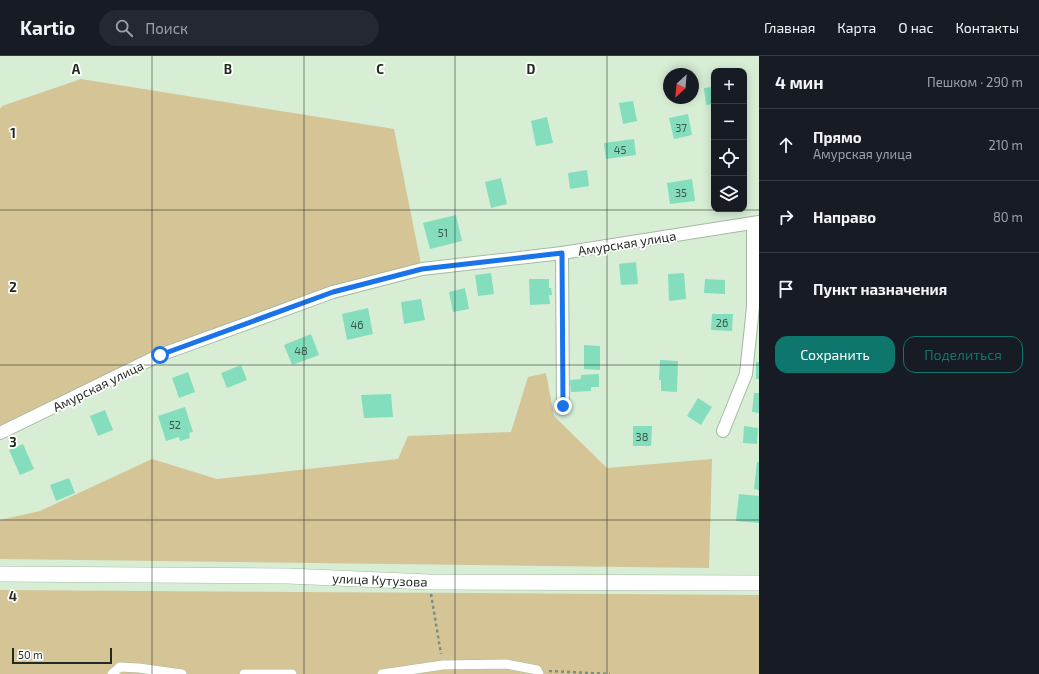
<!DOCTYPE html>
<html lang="ru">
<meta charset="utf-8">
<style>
:root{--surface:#171b24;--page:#242831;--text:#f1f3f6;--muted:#9ea1a6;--line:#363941;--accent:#0f766e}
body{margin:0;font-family:"Exo 2",sans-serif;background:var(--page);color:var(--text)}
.controls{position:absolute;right:12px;top:12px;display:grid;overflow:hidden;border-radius:8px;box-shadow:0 2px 10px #0003}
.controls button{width:36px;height:36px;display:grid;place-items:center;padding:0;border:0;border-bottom:1px solid var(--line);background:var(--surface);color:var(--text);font:20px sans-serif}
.compass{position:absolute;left:663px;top:12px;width:36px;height:36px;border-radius:50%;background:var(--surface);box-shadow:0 2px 10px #0003;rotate:206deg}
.scale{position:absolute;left:12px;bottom:10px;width:100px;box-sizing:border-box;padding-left:4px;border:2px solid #222b22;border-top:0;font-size:11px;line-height:14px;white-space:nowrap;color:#222b22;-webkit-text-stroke:3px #fff;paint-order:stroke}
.stop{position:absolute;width:12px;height:12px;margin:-9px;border:3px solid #1a73e8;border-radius:50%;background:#fff}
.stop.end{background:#1a73e8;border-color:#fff;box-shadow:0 1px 4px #0008}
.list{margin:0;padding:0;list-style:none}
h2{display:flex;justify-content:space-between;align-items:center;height:52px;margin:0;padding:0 16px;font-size:17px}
h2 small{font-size:13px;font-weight:400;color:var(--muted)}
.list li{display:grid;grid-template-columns:26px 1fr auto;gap:12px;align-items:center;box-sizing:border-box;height:72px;padding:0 16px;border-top:1px solid var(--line)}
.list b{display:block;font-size:15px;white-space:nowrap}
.list p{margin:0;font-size:13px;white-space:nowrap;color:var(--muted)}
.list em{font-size:13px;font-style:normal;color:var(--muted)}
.actions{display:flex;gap:8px;padding:12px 16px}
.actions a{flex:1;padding:9px 0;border:1px solid var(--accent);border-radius:12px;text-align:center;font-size:14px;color:var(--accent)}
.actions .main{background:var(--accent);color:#fff}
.icon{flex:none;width:22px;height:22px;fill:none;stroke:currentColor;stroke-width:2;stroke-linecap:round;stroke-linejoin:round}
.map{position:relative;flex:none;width:759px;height:618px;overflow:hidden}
header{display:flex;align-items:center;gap:24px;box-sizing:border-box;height:56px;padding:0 20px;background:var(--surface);border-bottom:1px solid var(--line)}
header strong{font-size:19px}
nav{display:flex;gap:22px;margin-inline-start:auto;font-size:14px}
.search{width:280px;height:36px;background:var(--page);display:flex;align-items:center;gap:10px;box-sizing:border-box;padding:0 14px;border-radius:22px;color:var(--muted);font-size:15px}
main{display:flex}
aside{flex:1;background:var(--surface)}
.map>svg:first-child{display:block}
.green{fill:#d5c496}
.building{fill:#84ddbc}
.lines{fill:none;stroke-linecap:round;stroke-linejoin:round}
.pedestrian-casing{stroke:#a4baa2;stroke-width:10}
.minor-casing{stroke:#a4baa2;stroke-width:14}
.tertiary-casing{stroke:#a4baa2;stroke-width:16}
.path{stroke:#7d8d7c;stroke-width:2.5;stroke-dasharray:3 3;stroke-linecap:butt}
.pedestrian{stroke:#fff;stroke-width:9}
.minor{stroke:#fff;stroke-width:12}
.tertiary{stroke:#fff;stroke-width:15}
.route{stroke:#1a73e8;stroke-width:5}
.grid{fill:none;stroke:#222b22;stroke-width:1;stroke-opacity:0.55}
.labels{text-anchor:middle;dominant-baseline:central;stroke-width:3.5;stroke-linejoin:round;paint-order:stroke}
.number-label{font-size:11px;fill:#3a5848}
.street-label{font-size:13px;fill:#222b22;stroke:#fff}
.grid-label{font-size:13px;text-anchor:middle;font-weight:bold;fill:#222b22;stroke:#fff;stroke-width:3.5;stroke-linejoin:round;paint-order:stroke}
</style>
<header>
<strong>Kartio</strong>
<div class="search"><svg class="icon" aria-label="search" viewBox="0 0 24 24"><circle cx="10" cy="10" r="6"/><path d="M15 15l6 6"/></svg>Поиск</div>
<nav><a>Главная</a><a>Карта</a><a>О нас</a><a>Контакты</a></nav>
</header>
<main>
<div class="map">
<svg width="759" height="618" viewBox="0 0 759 618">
<rect width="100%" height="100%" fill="#d7eed5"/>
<g class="green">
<polygon points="81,23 394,73 421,208 333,230 0,370 0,53 2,50"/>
<polygon points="546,317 554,360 607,412 712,403 709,512 0,503 0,464 40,455 152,403 217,423 398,403 408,380 511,376 528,321"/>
<polygon points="0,534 759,539 759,618 0,618"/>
</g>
<g class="building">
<polygon points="714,25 714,48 706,49 704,32 712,31 711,26"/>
<polygon points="633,45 637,65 623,68 619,47"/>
<polygon points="688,58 692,79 674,83 669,62"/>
<polygon points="547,61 553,87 536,90 531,65"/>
<polygon points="634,83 636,99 606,103 604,87"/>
<polygon points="587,114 589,130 570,133 568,117"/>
<polygon points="501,122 507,148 491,152 485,126"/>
<polygon points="692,123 695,145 670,148 667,127"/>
<polygon points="456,159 462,185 430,193 423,167"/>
<polygon points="636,206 638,228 621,229 619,208"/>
<polygon points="491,217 494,238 478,240 475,219"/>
<polygon points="684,217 686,243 669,245 668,218"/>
<polygon points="529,223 549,223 549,232 551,232 552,239 549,239 550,248 530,249"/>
<polygon points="705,223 725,224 725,238 704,237"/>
<polygon points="465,232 469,253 453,256 449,236"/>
<polygon points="421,243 425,264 404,268 401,246"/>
<polygon points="368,252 373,278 347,284 342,258"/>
<polygon points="712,258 733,258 732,275 711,274"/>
<polygon points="311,278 319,299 292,309 284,289"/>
<polygon points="584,289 600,290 600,314 584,313"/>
<polygon points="660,304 678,305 677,336 661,335 661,324 659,324"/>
<rect x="756" y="306" width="3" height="17"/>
<polygon points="241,309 247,324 227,332 221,317"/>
<polygon points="188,316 195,336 179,342 172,322"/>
<polygon points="599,318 599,331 591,331 591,335 571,336 570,324 581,323 581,319"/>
<polygon points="754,337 759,337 759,357 752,356"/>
<polygon points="391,338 393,361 364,362 361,339"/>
<polygon points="698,342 712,351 701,369 687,360"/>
<polygon points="185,351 193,376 189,377 190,382 180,385 179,381 166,385 158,360"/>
<polygon points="105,354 113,374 98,380 90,360"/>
<polygon points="633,370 652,370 651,390 633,390"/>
<polygon points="744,370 758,372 757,388 743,387"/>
<polygon points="23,388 34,413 20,419 9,394"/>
<polygon points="757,406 759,406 759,434 754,433"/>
<polygon points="69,422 75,437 56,445 50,429"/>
<polygon points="739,438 759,440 759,467 736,465"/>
</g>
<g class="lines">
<defs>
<g id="pedestrian">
<polyline points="112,618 120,611 139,612 182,618"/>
<polyline points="244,618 292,618"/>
<polyline points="382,618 443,609 506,608 537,614 539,618"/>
</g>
<g id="minor">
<polyline points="562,197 563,350"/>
<polyline points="723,375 746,318 753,251 753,167"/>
<polyline points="0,377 160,299 333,236 422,213 562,197 759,166"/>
</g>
<g id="tertiary">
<path id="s1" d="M 0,518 L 288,520 L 429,526 L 759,527"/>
</g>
</defs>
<use href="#pedestrian" class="pedestrian-casing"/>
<use href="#minor" class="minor-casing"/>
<use href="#tertiary" class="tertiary-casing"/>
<g class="path">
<polyline points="431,538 441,598"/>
<polyline points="549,615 610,618"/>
</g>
<use href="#pedestrian" class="pedestrian"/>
<use href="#minor" class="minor"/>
<use href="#tertiary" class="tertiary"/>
</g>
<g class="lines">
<polyline class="route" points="160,299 333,236 422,213 562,197 563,350"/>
</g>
<path class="grid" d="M 152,0 L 152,618M 304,0 L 304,618M 455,0 L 455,618M 607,0 L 607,618M 0,154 L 759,154M 0,309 L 759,309M 0,464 L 759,464"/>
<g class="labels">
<g class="number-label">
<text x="681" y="71">37</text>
<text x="620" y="93">45</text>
<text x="681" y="136">35</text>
<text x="443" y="176">51</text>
<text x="722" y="266">26</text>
<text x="357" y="268">46</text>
<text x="301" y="294">48</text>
<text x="175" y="368">52</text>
<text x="642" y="380">38</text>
</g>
<g class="street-label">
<text transform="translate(627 187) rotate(-9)">Амурская улица</text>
<text transform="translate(98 330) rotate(-26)">Амурская улица</text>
<text stroke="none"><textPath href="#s1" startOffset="380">улица Кутузова</textPath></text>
</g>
</g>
<g class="grid-label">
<text x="76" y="18">A</text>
<text x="228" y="18">B</text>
<text x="380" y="18">C</text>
<text x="531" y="18">D</text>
<text x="13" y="82">1</text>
<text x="13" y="236">2</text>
<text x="13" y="391">3</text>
<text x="13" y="545">4</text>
</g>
</svg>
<div class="controls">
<button>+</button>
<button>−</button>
<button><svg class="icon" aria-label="locate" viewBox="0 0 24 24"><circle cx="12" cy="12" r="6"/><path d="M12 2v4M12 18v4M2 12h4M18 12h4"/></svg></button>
<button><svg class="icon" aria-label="layers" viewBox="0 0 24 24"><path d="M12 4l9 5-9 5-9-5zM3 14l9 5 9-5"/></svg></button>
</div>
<svg class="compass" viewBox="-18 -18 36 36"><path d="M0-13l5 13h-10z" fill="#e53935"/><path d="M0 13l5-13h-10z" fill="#9ea1a6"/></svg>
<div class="scale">50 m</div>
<div class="stop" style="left:160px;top:299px"></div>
<div class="stop end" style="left:563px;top:350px"></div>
</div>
<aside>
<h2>4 мин<small>Пешком · 290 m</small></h2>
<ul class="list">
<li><svg class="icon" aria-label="ahead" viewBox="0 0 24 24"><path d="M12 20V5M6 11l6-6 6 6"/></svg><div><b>Прямо</b><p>Амурская улица</p></div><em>210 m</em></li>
<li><svg class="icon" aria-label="right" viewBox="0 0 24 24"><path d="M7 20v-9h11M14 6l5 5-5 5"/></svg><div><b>Направо</b></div><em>80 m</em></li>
<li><svg class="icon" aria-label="arrive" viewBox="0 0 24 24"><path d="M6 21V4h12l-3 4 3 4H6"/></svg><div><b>Пункт назначения</b></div></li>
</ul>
<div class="actions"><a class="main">Сохранить</a><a>Поделиться</a></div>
</aside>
</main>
